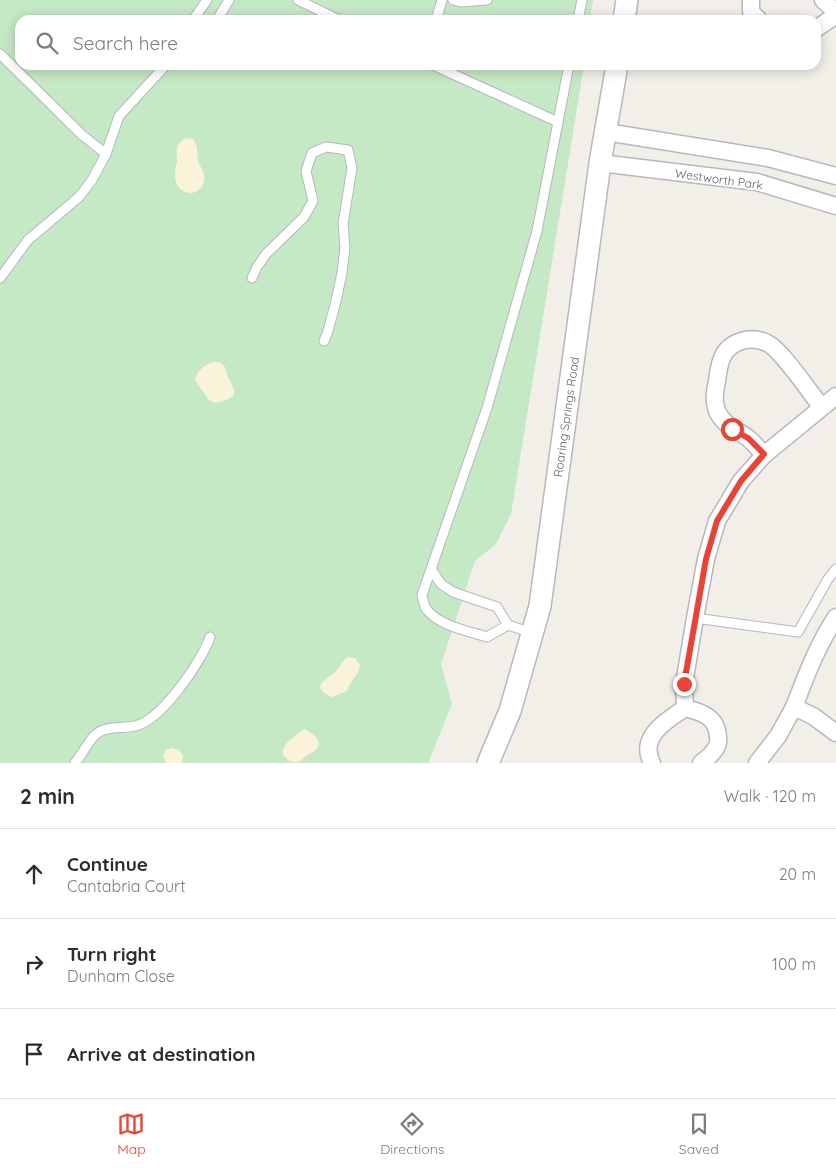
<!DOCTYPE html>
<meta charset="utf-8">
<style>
:root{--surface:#fff;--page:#f7f7f7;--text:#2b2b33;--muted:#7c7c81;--line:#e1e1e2;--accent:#ea4335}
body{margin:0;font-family:Quicksand,sans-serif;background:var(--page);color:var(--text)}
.stop{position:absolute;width:15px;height:15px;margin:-11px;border:4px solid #ea4335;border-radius:50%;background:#fff}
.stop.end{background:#ea4335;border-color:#fff;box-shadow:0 1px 5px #0008}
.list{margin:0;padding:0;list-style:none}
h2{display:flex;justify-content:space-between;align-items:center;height:65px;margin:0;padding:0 20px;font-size:21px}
h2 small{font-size:16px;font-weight:400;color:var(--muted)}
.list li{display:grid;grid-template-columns:32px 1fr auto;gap:15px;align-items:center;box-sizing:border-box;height:90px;padding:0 20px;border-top:1px solid var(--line)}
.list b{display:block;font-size:19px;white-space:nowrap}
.list p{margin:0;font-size:16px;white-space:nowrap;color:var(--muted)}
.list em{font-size:16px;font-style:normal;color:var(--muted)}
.icon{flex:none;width:28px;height:28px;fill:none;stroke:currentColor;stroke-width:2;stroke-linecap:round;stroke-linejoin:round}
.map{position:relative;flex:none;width:836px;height:763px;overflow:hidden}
.search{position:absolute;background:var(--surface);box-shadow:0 2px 12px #0003;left:15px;right:15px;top:15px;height:55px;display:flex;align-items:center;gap:12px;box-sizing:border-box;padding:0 18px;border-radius:15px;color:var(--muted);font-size:19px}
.sheet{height:335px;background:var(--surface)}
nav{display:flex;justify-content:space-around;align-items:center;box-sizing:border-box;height:70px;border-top:1px solid var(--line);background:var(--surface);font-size:14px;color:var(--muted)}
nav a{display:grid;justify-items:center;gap:2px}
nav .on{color:var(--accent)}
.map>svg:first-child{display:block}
.green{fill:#c5e8c5}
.sand{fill:#fbf3d9}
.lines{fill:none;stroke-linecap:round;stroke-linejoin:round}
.service-casing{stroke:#b5b8bc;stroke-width:11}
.minor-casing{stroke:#b5b8bc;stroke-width:19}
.tertiary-casing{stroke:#b5b8bc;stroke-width:24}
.service{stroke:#fff;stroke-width:9}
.minor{stroke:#fff;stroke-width:16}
.tertiary{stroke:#fff;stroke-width:21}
.route{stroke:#ea4335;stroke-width:6}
.labels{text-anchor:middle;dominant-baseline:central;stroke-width:4;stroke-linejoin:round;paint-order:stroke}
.street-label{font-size:12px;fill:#5f6368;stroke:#fff}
</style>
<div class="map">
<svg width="836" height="763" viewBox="0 0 836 763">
<rect width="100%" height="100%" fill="#f1efe8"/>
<polygon class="green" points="0,0 593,0 590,20 20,20 20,65 584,65 511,514 496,544 475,561 441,664 452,704 428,763 0,763"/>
<g class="sand">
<path d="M 185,138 L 193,139 C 198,145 197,153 198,161 C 200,166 203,170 204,175 C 207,196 178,201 175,177 C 174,172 176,167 177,162 C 178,150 173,147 185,138 Z"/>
<path d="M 214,362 L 219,362 L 225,367 C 228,386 249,396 215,403 L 209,400 L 195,380 C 198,369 204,365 214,362 Z"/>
<path d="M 347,657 L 355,658 L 360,665 C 359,675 350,681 347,691 L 332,697 C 307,686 328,680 337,670 C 340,666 343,661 347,657 Z"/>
<path d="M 304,729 C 311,732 323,740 317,749 C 314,752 310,753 307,755 C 303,758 301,761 297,762 C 293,763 289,761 286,758 C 275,748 296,735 304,729 Z"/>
<polygon points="172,748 179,750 183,756 182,763 166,763 163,756 166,750"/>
</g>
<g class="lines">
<defs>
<g id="service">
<polyline points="298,0 339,20"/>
<polyline points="453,0 461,2 487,0"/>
<polyline points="193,20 207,0"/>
<polyline points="217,20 229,0"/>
<polyline points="436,20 442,0"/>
<polyline points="578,20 582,0"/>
<polyline points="0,54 82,135 106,154"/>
<polyline points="433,65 558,122"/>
<polyline points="0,278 28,240 79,197 92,180 106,154 119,116 166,65"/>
<polyline points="252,278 257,267 266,254 304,217 313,201 306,171 312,153 326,147 348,150 352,168 343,224 345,247 342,273 336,301 328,331 324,341"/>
<polyline points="431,569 441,584 453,592 497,607 508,625 532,633"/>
<polyline points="695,618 798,632 828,579 836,569"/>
<path d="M 508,625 L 487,637 C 468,631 440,626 427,610 C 424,606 423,600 422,595 L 487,408 L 537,231 L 569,65"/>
<path d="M 75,763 C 82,755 87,743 95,735 C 106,725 122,729 135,726 C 161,721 202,661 210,637"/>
</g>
<g id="minor">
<polyline points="751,0 751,12 759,20"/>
<polyline points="823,0 836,12"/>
<polyline points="816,29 836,15"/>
<polyline points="606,132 768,158 836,176"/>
<polyline points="600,163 757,182 836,206"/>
<path d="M 764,455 C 759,449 754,443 748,438 C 737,430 723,425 717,411 C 713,400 715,391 717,381 C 718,373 719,365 722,358 C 729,341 751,335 767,343 C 781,349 810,393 821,406"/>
<path d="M 794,707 C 806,676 817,646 836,617"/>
<polyline points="685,708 684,684 695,618 706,559 717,521 741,481 764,455 836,396"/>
<path d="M 652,763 C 638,737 667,720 685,708 C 702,712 717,717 718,737 C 719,742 717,748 713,752 C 710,756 705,760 701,763"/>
<polyline points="757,763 778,736 794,707 813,716 836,733"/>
</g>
<g id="tertiary">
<polyline points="624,20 627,0"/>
<polyline points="488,763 510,711 540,606 600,163 617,65"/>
</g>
</defs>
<use href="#service" class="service-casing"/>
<use href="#minor" class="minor-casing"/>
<use href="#tertiary" class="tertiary-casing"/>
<use href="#service" class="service"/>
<use href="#minor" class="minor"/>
<use href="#tertiary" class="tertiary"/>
</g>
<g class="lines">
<polyline class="route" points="684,684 706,559 717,521 741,481 764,454 748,438 732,429"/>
</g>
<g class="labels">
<g class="street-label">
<text transform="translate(719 179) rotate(8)">Westworth Park</text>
<text transform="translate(566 417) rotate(-82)">Roaring Springs Road</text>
</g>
</g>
</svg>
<div class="stop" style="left:732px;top:429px"></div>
<div class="stop end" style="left:684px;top:684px"></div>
<div class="search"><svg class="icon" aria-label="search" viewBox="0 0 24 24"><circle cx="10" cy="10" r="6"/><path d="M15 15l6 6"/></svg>Search here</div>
</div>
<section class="sheet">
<h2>2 min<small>Walk · 120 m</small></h2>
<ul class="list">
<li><svg class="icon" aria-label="ahead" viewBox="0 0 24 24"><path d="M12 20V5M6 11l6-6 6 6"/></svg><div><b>Continue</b><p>Cantabria Court</p></div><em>20 m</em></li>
<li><svg class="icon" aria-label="right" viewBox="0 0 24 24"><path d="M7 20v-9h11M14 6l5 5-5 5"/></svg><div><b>Turn right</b><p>Dunham Close</p></div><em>100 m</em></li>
<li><svg class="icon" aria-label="arrive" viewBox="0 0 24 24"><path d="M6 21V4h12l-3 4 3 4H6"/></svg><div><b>Arrive at destination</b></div></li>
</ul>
</section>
<nav>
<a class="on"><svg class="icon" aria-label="map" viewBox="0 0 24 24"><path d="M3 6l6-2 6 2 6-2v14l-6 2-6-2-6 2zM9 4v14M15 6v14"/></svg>Map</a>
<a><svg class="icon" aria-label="directions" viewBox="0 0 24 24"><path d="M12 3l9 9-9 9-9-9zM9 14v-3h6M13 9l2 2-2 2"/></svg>Directions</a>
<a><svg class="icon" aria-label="saved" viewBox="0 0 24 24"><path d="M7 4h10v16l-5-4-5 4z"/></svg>Saved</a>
</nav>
